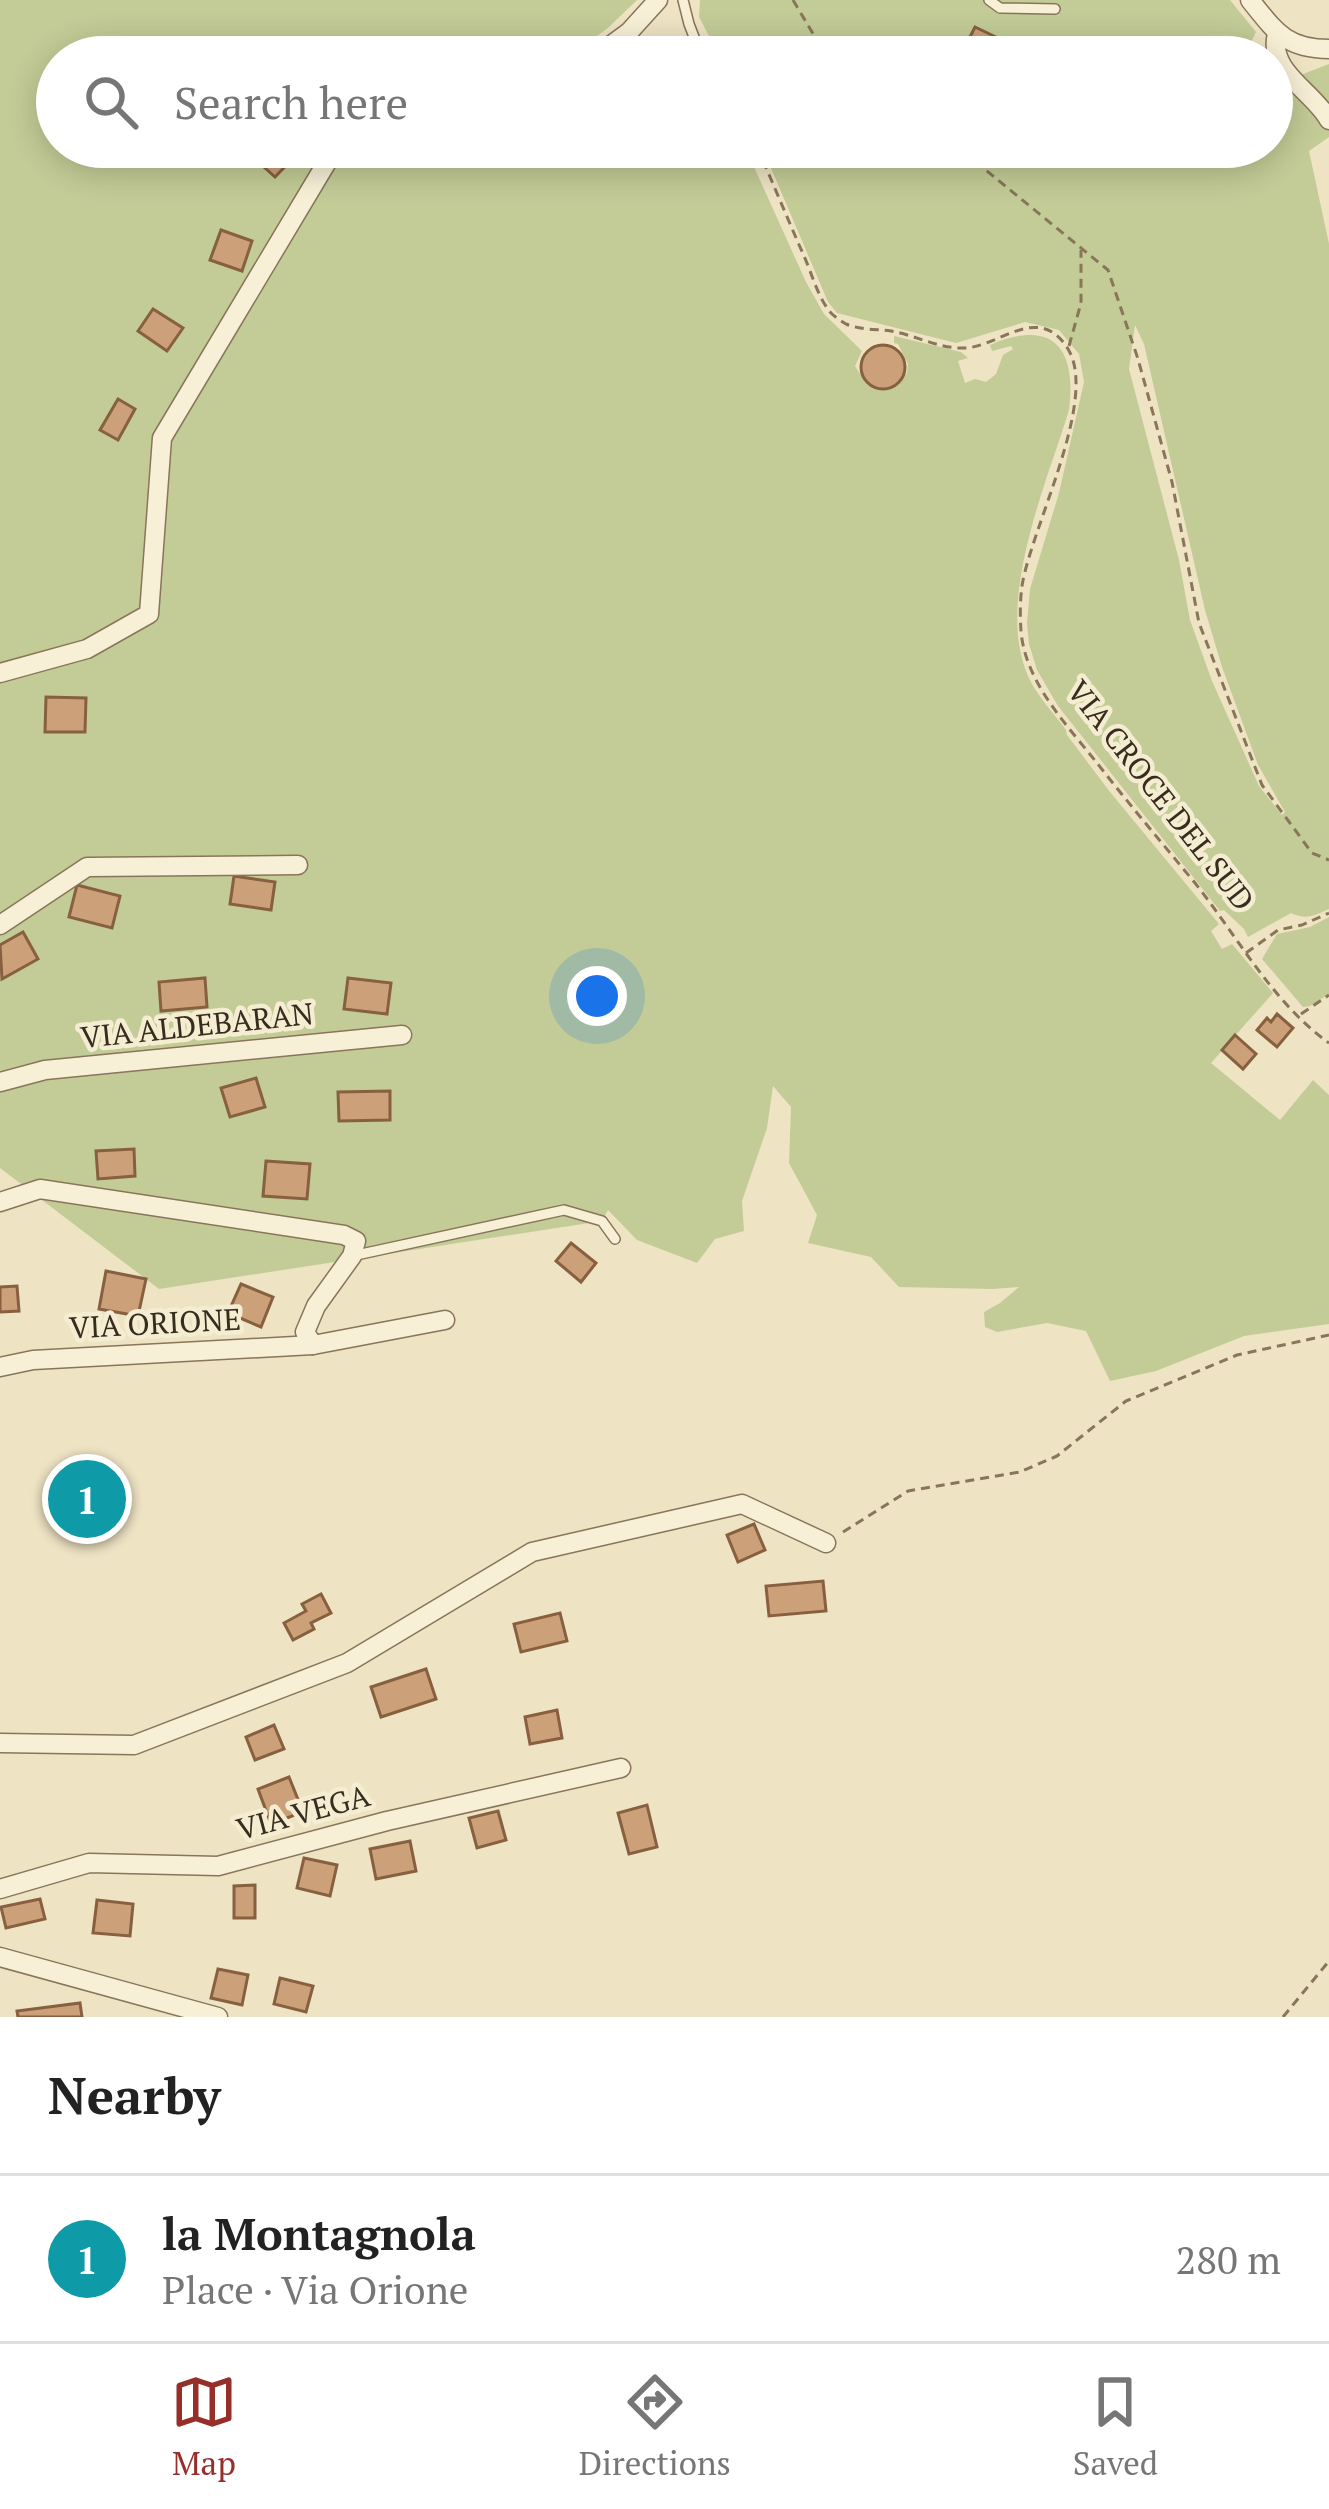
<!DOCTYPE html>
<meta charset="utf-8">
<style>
:root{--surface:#fff;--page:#f6f6f6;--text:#222;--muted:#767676;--line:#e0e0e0;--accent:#962f2a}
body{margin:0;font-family:"PT Serif",serif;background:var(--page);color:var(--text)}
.you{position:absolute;left:597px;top:996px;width:42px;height:42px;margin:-30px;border:9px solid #fff;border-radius:50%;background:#1a73e8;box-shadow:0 0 0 18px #1a73e833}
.badge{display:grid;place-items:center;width:78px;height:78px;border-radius:50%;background:var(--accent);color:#fff;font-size:39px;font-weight:700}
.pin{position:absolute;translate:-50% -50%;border:6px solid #fff;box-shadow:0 3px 12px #0006}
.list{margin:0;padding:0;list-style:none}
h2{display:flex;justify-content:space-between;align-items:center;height:156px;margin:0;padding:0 48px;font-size:51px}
h2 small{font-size:39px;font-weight:400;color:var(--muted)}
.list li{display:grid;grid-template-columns:78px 1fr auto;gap:36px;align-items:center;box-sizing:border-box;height:168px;padding:0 48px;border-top:3px solid var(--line)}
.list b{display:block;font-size:45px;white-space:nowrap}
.list p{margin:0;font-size:39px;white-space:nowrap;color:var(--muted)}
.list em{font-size:39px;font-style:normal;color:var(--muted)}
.icon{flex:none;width:66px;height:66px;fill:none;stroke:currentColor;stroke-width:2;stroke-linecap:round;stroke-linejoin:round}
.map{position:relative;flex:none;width:1329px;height:2017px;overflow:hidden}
.search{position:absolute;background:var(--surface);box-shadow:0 6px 30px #0003;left:36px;right:36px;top:36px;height:132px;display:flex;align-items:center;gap:30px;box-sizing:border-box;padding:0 42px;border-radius:66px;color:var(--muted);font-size:45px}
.sheet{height:324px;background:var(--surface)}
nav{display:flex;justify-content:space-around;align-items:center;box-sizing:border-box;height:168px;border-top:3px solid var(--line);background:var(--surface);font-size:33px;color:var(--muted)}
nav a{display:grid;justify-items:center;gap:6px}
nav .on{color:var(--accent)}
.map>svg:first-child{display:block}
.green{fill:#c3cc97;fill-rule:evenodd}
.building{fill:#cca079;stroke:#876040;stroke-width:3}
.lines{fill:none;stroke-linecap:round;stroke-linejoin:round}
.lane-casing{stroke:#88755a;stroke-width:12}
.street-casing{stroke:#88755a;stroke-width:21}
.path{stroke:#88755a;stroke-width:3;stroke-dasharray:9 6;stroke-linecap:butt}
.lane{stroke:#f8f0d6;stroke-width:9}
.street{stroke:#f8f0d6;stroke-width:18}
.labels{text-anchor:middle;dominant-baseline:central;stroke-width:9;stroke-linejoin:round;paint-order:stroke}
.street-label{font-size:30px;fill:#382c1e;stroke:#f5edd2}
</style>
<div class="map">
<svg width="1329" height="2017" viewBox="0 0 1329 2017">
<rect width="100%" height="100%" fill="#eee3c3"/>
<g class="green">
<path d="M 0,0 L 637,0 L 609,27 L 570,57 L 57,57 L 57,147 L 745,147 L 806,282 L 824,314 L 862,351 L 855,366 C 871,392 884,399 907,373 L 908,364 L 898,344 L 894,343 L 894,336 L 961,352 L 968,358 L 958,361 L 965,383 L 975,379 L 986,382 L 996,374 L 1003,355 L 1013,349 L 1011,346 L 992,351 L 990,345 C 1052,318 1077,347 1069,410 C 1046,486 991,609 1032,684 C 1041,700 1055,715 1066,730 L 1067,735 L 1110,792 L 1219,924 L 1211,931 L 1222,949 L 1232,944 L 1273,993 L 1211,1063 L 1280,1120 L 1313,1080 L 1329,1095 L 1329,1324 L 1244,1336 L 1156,1371 L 1110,1381 L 1086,1331 L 1047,1323 L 997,1332 L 985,1327 L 984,1312 L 1000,1303 L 1019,1287 L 993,1289 L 899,1287 L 871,1257 L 808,1243 L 817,1215 L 789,1163 L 791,1107 L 773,1086 L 767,1128 L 742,1201 L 744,1231 L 715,1239 L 697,1263 L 637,1240 L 608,1210 L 602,1221 L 159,1289 L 0,1168 Z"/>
<polygon points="700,0 1230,0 1256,32 1247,50 1252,57 720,57 699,17"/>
<path d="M 1329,64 L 1329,137 L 1309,151 L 1329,244 L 1329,909 C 1314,916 1306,920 1291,913 L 1248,937 L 1244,929 L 1224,910 L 1220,911 L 1058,706 L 1037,670 L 1029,644 L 1027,623 L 1030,589 L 1059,493 L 1084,382 L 1079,354 L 1059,330 L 1025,322 L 956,343 L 837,313 L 828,302 L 762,147 L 1272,147 L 1272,86 ZM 1135,325 L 1144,344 L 1205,610 L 1222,667 L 1258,765 L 1285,812 L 1282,815 L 1259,786 L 1212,681 L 1190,620 L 1179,560 L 1129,369 Z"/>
<polygon points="1329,917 1329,994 1310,1006 1303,1007 1262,959 1277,934 1310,927"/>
</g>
<g class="building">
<polygon points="975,27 1004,41 996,57 961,55"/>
<polygon points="266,147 302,147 303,148 275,177 255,159"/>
<polygon points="221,230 252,241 242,271 210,260"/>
<polygon points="153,309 183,328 167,351 138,331"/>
<circle cx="883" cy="367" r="22"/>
<polygon points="118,399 135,409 118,440 100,430"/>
<polygon points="46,697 86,698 85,732 45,732"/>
<polygon points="234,876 275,882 271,910 230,904"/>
<polygon points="77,885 120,896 112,928 69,917"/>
<polygon points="23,932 38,959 2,979 0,945"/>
<polygon points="205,978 207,1007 161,1011 159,982"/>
<polygon points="348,978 391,983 387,1014 344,1009"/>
<polygon points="1277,1014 1293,1028 1277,1047 1257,1030 1267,1018 1271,1022"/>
<polygon points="1235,1035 1256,1054 1243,1069 1222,1050"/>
<polygon points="256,1078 265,1107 230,1117 221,1088"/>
<polygon points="390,1091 390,1120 339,1121 338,1092"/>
<polygon points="134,1149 135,1176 98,1179 96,1151"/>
<polygon points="266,1161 310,1164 307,1199 263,1196"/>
<polygon points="571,1243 596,1263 581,1282 556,1261"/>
<polygon points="106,1271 146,1279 138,1316 99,1309"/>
<polygon points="241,1284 273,1297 261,1327 228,1313"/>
<polygon points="17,1286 19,1311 0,1312 0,1287"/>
<polygon points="754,1524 765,1550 738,1562 727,1535"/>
<polygon points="823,1581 826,1611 769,1616 766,1586"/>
<polygon points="321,1594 331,1613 311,1623 314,1629 293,1640 284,1623 306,1611 302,1604"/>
<polygon points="560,1613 567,1641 521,1652 514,1624"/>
<polygon points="426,1669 436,1699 381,1717 371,1687"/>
<polygon points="557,1710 562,1738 530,1744 525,1717"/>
<polygon points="274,1725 284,1749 255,1760 246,1737"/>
<polygon points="289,1777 303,1812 271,1824 258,1789"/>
<polygon points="647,1805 657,1847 629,1854 618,1813"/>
<polygon points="498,1811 506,1840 477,1848 469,1818"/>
<polygon points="410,1841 416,1871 376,1879 370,1849"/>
<polygon points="304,1858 337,1865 330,1896 297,1888"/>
<polygon points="255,1885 255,1918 234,1918 234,1886"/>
<polygon points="40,1899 45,1919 6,1928 1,1907"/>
<polygon points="97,1900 133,1904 130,1936 93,1933"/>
<polygon points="218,1969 248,1975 242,2005 211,1998"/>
<polygon points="280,1978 313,1986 306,2012 274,2004"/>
<polygon points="80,2003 82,2017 18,2017 17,2011"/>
</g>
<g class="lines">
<defs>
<g id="lane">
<polyline points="683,0 689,24 701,55 694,57"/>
<polyline points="989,0 1000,8 1055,9"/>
<polyline points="352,1256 564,1210 602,1221 615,1239"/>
</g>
<g id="street">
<path d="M 1250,0 C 1275,31 1286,49 1329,49"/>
<path d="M 1277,34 C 1267,71 1314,92 1329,120"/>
<polyline points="595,57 629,32 658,0"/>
<polyline points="0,673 87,649 149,614 162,438 336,147"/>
<polyline points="0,925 87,867 298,865"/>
<polyline points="0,1082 45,1070 402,1035"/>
<polyline points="0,1202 40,1189 344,1235 356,1241 352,1256 316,1306 305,1332 313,1345 445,1320"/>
<polyline points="0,1367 33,1360 313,1345"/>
<polyline points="0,1743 134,1745 347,1663 532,1552 742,1504 826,1543"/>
<polyline points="0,1889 89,1863 218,1866 387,1821 621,1768"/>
<polyline points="0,1957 218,2017"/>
</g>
</defs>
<use href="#lane" class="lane-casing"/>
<use href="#street" class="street-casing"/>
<g class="path">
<polyline points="793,0 815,37 831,57"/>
<path d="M 757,147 C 773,183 788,220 804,256 C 812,274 818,298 831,313 C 834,316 842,322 846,324 C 860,330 876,329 891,331 C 914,335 938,348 961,348 C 997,350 1038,300 1068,349 C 1099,399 1031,528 1022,586 C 1020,600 1020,617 1021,631 C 1025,682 1067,725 1097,763 C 1129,804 1162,843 1195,883 C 1238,937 1272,1002 1329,1043"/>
<polyline points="949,147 971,158 1108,270 1138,359 1172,482 1199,623 1262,785 1312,853 1329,860"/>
<polyline points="1069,346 1081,303 1081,250"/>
<polyline points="1246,953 1278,930 1302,925 1329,913"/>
<polyline points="1301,1014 1329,995"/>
<polyline points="843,1532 908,1491 1020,1472 1057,1456 1126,1401 1237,1355 1329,1335"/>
<polyline points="1283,2017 1329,1961"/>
</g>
<use href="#lane" class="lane"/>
<use href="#street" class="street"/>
</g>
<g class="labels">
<g class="street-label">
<text transform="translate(1161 795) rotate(52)">VIA CROCE DEL SUD</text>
<text transform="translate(197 1025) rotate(-6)">VIA ALDEBARAN</text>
<text transform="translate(155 1323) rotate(-3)">VIA ORIONE</text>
<text transform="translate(303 1812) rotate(-15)">VIA VEGA</text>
</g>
</g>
</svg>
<div class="you"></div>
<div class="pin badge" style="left:87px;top:1499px;background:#0f9aa8">1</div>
<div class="search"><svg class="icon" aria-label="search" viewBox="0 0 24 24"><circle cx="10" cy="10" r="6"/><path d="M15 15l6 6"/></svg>Search here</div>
</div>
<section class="sheet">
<h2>Nearby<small></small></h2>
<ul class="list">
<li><span class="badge" style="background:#0f9aa8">1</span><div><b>la Montagnola</b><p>Place · Via Orione</p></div><em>280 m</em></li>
</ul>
</section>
<nav>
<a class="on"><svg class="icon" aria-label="map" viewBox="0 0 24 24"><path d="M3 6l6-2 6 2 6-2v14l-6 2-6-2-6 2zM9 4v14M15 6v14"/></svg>Map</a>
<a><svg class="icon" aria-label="directions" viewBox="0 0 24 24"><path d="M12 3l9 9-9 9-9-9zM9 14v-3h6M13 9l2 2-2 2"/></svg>Directions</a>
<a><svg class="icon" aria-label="saved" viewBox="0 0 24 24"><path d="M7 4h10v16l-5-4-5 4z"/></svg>Saved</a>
</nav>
